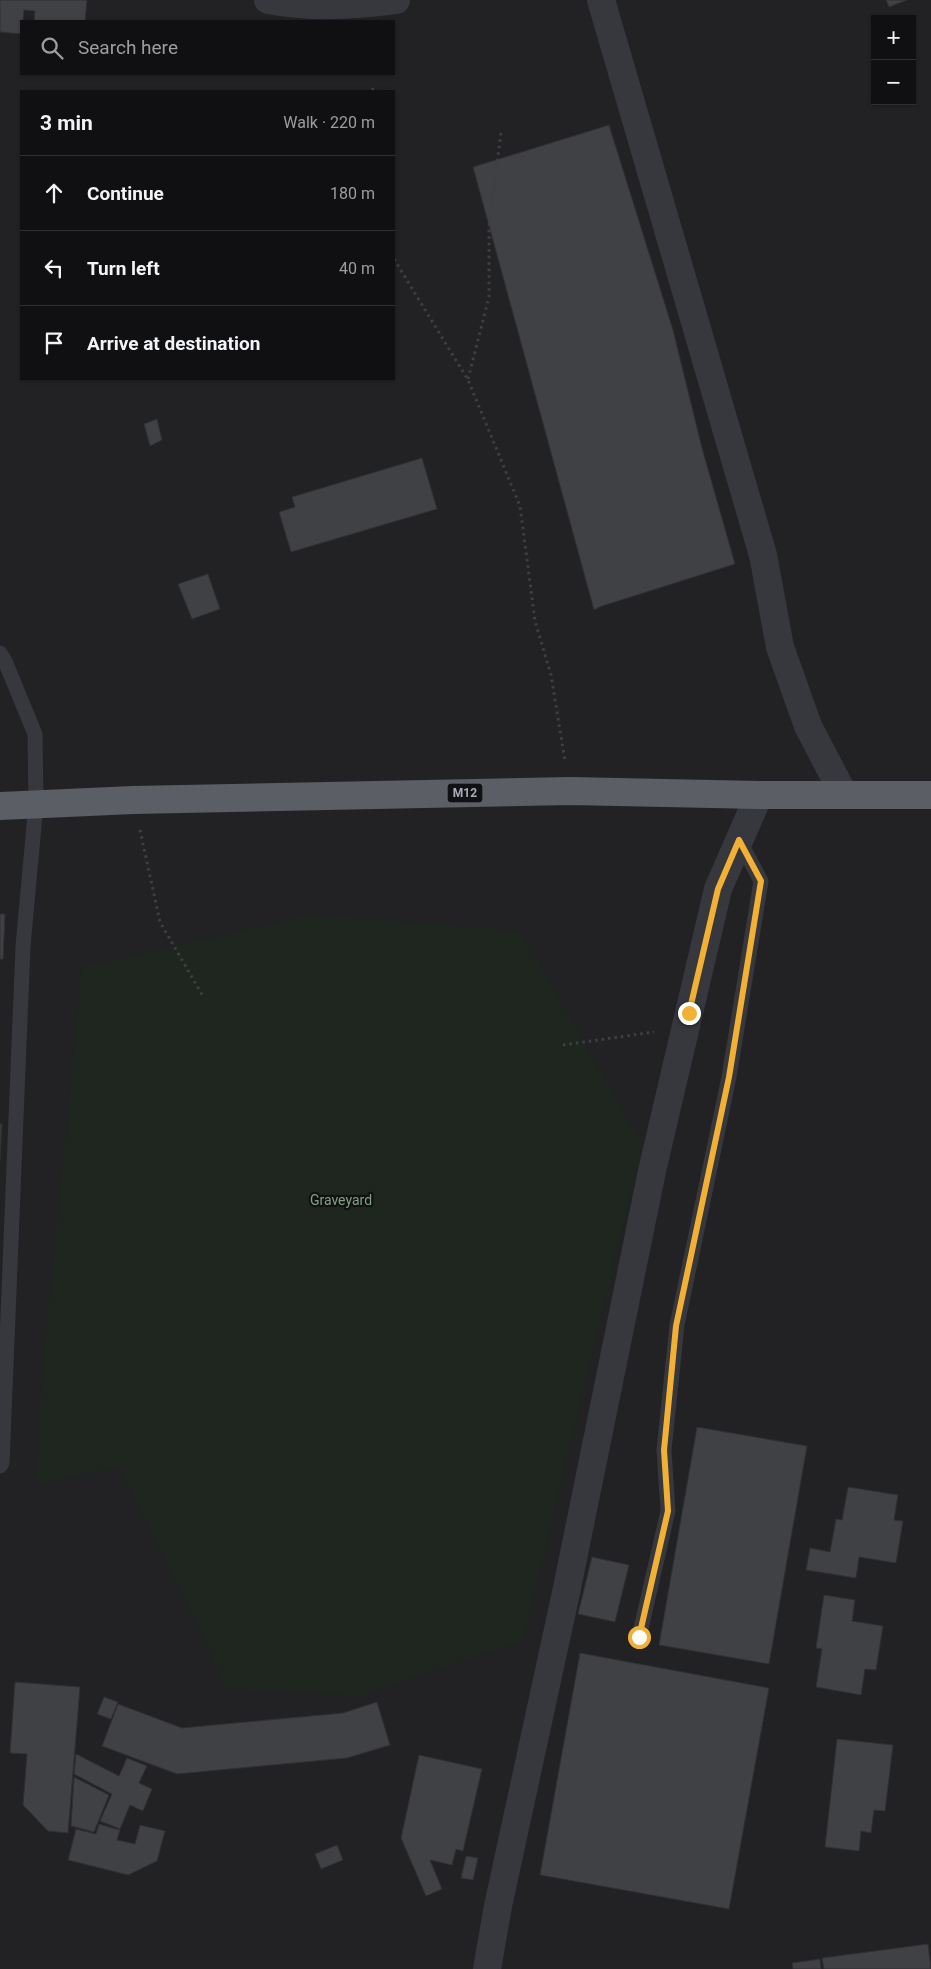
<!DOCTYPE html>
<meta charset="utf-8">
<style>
:root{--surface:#101012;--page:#1e1e20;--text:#f1f3f6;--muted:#9c9d9f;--line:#303032}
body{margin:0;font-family:Roboto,sans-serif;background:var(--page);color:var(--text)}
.controls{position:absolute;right:15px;top:15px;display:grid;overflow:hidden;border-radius:0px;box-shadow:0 1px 4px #0004}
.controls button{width:45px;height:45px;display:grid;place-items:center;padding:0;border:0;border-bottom:1px solid var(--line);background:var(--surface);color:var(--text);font:25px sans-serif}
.stop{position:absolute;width:15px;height:15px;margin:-11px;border:4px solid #f2b134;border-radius:50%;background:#fff}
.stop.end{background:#f2b134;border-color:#fff;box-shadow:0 1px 5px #0008}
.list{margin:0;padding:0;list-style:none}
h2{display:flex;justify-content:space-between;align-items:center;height:65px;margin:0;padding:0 20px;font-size:21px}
h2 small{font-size:16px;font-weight:400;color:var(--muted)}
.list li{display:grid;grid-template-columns:32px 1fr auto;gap:15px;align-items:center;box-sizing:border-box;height:75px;padding:0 20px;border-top:1px solid var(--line)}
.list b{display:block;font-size:19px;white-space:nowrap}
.list em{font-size:16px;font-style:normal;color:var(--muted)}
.icon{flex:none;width:28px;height:28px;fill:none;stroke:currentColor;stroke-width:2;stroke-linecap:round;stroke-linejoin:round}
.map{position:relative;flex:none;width:931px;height:1969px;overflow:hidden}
.search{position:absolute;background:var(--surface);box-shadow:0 1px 4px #0004;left:20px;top:20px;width:375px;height:55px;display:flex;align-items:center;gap:12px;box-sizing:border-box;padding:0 18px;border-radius:0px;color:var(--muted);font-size:19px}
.panel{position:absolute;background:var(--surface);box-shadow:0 1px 4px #0004;left:20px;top:90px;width:375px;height:290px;border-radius:0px}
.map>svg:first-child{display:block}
.built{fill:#222225;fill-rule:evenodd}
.green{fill:#1e261f}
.building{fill:#404145;stroke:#303034}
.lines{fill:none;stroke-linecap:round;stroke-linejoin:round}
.path{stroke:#3d3f44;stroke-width:3;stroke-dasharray:2.5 4;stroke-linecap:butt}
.service{stroke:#37383d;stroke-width:15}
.minor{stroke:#37383d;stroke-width:28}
.trunk{stroke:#5b5e65;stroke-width:28}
.route{stroke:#f2b134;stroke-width:6}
.labels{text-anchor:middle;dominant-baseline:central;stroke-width:4.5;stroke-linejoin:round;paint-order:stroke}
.shield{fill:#111113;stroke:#7b7e86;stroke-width:1}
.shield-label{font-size:12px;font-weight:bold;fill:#a8adb8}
.park-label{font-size:14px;fill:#7fa381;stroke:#111113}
</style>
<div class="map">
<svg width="931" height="1969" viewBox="0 0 931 1969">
<rect width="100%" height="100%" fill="#161618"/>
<path class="built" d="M 0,0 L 931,0 L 931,1969 L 0,1969 ZM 875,19 L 912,19 L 912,101 L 875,101 ZM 21,21 L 394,21 L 394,74 L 21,74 ZM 21,91 L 394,91 L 394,379 L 21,379 Z"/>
<polygon class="green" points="314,914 521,931 643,1145 523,1641 363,1696 227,1689 119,1467 36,1485 43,1362 82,967"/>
<g class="building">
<polygon points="0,0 87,0 85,21 34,21 35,11 24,10 23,21 21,21 21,34 0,32"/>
<polygon points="886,0 907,0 889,7"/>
<polygon points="609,125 673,330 702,448 735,564 599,607 594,610 473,167"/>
<polygon points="157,419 162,440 150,446 144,424"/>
<polygon points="422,458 437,509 291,552 279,512 295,507 292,497"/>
<polygon points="208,574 220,609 192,619 178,584"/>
<polygon points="0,914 5,914 3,959 0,959"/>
<polygon points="0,1124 2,1124 0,1160"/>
<polygon points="697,1427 807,1446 769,1664 659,1645"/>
<polygon points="848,1487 898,1495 894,1520 903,1521 896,1563 859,1557 856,1578 806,1570 810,1548 830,1552 836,1519 842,1520"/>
<polygon points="592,1557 629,1565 615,1622 578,1614"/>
<polygon points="824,1595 855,1600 852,1621 883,1626 876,1670 865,1669 861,1695 816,1687 822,1649 816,1648"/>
<polygon points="580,1653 769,1688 729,1909 540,1875"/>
<polygon points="15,1682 80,1687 68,1833 48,1831 23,1805 27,1754 10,1753"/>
<polygon points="104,1697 118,1702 111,1719 97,1714"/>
<polygon points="377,1702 390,1745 347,1758 177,1774 102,1746 118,1704 182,1728 343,1713"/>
<polygon points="837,1739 893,1745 885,1811 874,1810 871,1833 861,1831 859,1851 825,1847"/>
<polygon points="76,1754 119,1776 127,1758 147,1766 139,1783 152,1789 143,1811 130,1805 120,1829 100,1821 112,1794 74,1774"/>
<polygon points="419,1755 482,1769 463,1851 456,1849 452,1865 430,1860 442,1889 426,1896 401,1838"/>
<polygon points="74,1777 109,1795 94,1832 71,1826"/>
<polygon points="99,1824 120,1830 117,1840 135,1844 140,1825 165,1831 157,1861 128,1875 68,1860 76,1829 96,1834"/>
<polygon points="337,1845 343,1860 321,1869 315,1854"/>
<polygon points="466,1856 478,1858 473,1880 461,1878"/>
<polygon points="928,1944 931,1969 824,1969 822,1958"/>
<polygon points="820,1959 821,1969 793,1969 792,1963"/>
</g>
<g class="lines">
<g class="path">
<polyline points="372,88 374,91"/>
<polyline points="394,259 468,380 520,506 535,621 551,675 565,761"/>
<polyline points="468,379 489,297 489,227 501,132"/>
<polyline points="140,830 160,922 204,998"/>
<polyline points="563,1045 654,1032"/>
</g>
<g class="service">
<polyline points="0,653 5,661 35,734 36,804 23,946 2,1463 0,1466"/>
<polyline points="639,1637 668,1511 664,1450 677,1325 729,1077 761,881 739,840"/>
</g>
<g class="minor">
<path d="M 268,0 C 310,8 354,6 396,0"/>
<polyline points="601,0 763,555 780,647 808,726 844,795"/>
<polyline points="487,1969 498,1906 567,1588 652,1171 718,889 759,795"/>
</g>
<polyline class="trunk" points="0,806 133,800 570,791 759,795 931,795"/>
</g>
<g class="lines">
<polyline class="route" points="639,1637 668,1511 664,1450 676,1326 729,1077 761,881 739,840 718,889 689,1013"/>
</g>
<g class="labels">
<rect class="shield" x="447.5" y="783.5" width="35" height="19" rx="4"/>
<g class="shield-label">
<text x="465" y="793">M12</text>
</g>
<g class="park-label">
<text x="341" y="1200">Graveyard</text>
</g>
</g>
</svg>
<div class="controls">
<button>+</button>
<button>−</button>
</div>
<div class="stop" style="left:639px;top:1637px"></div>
<div class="stop end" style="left:689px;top:1013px"></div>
<div class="search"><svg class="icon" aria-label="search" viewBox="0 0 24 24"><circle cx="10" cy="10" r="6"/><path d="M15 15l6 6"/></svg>Search here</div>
<section class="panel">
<h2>3 min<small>Walk · 220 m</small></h2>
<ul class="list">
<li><svg class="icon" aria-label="ahead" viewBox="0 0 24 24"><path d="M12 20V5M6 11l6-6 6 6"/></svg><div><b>Continue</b></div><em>180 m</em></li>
<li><svg class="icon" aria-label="left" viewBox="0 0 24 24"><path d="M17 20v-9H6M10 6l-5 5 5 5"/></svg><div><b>Turn left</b></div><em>40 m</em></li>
<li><svg class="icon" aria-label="arrive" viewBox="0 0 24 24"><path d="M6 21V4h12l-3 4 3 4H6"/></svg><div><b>Arrive at destination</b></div></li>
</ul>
</section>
</div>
